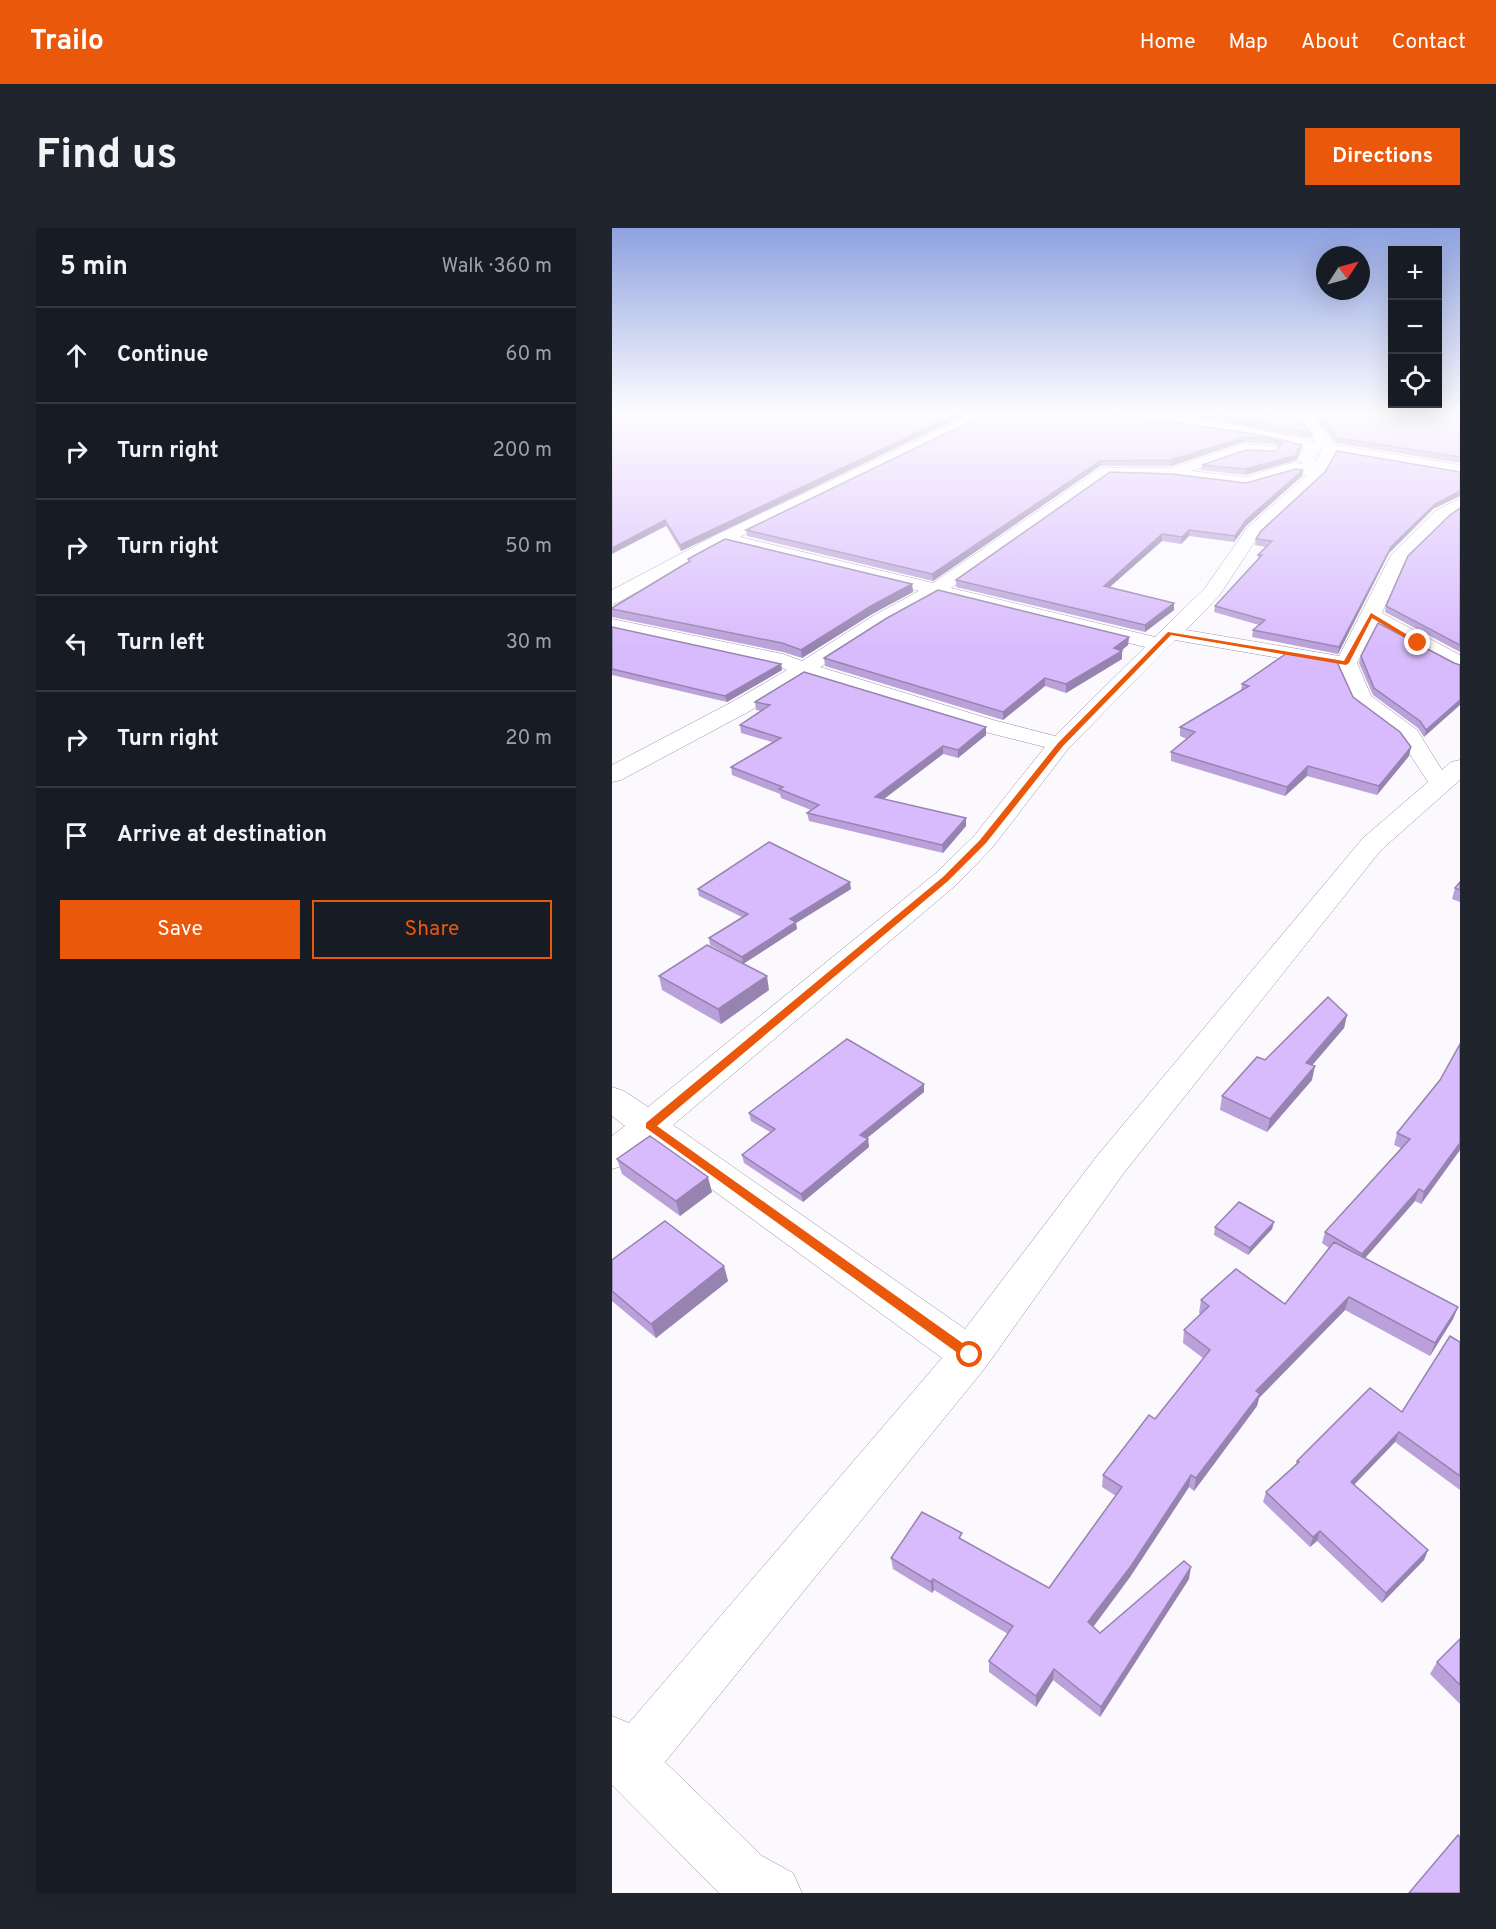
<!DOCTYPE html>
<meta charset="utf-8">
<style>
:root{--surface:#171b24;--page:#20242c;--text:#f1f3f6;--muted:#9ea1a6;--line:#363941;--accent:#ea580c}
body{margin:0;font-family:Overpass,sans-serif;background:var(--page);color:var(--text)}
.controls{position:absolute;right:18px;top:18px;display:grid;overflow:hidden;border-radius:0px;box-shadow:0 6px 24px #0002}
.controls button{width:54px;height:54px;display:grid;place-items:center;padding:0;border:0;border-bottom:2px solid var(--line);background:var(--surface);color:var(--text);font:30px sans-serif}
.compass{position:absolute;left:704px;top:18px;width:54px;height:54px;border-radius:50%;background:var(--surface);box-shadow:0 6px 24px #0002;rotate:54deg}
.stop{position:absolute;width:18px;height:18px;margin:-14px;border:4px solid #ea580c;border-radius:50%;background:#fff}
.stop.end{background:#ea580c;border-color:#fff;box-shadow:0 2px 6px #0008}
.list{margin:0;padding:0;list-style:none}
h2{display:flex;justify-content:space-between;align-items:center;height:78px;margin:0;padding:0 24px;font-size:26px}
h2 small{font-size:20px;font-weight:400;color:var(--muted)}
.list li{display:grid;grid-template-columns:39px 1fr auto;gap:18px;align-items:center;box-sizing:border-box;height:96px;padding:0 24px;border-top:2px solid var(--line)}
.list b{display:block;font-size:22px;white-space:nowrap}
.list em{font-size:20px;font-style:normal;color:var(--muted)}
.actions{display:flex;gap:12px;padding:18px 24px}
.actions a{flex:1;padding:14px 0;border:2px solid var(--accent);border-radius:0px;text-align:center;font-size:21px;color:var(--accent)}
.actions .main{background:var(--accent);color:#fff}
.icon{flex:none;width:33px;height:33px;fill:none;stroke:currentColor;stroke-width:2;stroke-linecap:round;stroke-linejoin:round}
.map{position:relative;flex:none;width:848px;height:1665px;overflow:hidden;border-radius:0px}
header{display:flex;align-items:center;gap:36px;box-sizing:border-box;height:84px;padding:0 30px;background:var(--accent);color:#fff}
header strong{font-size:28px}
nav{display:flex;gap:33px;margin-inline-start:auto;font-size:21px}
.intro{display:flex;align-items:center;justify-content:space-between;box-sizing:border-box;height:144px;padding:0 36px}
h1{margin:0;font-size:42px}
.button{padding:15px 27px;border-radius:0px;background:var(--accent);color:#fff;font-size:21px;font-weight:700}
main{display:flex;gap:36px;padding:0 36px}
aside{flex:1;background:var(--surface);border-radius:0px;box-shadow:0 6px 24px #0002}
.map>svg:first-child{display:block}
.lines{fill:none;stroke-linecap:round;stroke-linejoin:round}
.minor-casing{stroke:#9a91a6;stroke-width:1}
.minor{fill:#fff;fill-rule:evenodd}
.wall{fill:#baa1d9}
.shaded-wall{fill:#9783b0}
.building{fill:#d8bbfc;stroke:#9783b0;stroke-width:1.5}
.route{fill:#ea580c}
</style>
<header>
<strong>Trailo</strong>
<nav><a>Home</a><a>Map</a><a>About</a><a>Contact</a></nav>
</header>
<div class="intro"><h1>Find us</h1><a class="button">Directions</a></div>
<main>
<aside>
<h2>5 min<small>Walk · 360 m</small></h2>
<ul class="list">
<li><svg class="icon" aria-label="ahead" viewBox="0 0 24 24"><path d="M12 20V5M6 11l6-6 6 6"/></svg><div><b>Continue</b></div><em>60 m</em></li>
<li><svg class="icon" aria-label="right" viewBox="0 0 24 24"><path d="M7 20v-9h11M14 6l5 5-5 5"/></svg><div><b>Turn right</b></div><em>200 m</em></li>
<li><svg class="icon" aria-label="right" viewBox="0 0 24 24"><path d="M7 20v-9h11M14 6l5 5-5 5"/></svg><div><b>Turn right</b></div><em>50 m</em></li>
<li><svg class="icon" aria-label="left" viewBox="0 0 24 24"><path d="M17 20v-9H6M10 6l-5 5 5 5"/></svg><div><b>Turn left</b></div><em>30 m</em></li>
<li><svg class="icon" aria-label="right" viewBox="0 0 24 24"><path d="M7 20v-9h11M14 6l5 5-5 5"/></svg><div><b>Turn right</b></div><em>20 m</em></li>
<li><svg class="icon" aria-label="arrive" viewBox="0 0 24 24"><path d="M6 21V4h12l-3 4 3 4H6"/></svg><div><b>Arrive at destination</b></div></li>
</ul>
<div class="actions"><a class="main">Save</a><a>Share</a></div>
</aside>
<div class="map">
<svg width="848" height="1665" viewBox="0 0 848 1665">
<rect width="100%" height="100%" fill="#fbf9fe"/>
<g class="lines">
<defs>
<path id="minor" d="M 361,186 L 380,186 L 128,309 L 321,355 L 489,240 L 559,240 L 632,216 L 661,218 L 668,222 L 661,226 L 633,225 L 579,243 L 633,249 L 683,234 L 691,236 L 686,230 L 693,221 C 632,204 568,200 505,190 L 498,186 C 568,186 639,197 705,215 L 692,199 L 691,186 L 705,186 L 706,198 L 723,217 L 848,237 L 848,247 L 723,226 L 711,248 L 647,307 L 607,368 L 574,402 L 727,428 L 779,327 L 823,283 L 848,270 L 848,282 L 835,291 L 793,333 L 770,385 L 848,427 L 848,442 L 841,440 L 764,398 L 745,435 L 759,468 L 805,502 L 830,542 L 839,534 L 848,532 L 848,552 L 769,622 L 511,946 L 373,1140 L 53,1534 L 150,1628 L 181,1645 L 190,1665 L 107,1665 L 0,1557 L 0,1488 L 17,1495 L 330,1130 L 38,916 L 13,937 L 0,941 L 0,908 L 13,898 L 0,888 L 0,859 L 12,863 L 36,879 L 324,645 L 362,608 L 433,519 L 365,502 L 193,449 L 136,484 L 9,552 L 0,554 L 0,537 L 120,474 L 175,442 L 165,437 L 0,403 L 0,391 L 171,426 L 190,433 L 261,388 L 307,363 L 114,316 L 7,374 L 0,376 L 0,362 L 106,306 ZM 709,220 L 710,221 L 704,233 L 702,230 ZM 683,244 L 695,247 L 635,300 L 593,360 L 543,409 L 339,360 L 497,248 L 559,250 L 634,259 ZM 326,368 L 533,419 L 443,508 L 381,492 L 208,439 L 275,396 ZM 563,412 L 725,440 L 741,476 L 788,511 L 816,554 L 751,610 L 485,928 L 353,1101 L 61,897 L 344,657 L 380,620 L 456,521 Z"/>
</defs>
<use href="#minor" class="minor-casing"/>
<use href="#minor" class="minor"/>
</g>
<g class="wall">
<polygon points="0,186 355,186 69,323 54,298"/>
<polygon points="557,186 690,186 691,195 700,206 699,211 603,192"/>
<polygon points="706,186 848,186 848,235 724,215 708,197"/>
<polygon points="505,187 670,212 689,222 686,227 685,232 633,247 589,242 590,237 663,223 667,219 661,216 632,214 559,238 488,238 321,353 135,308 134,302"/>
<polygon points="691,242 690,248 634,298 622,314 577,308 569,316 550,313 498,359 562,382 533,404 344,359 344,352 634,255"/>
<polygon points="848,280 848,424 773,384 774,378"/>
<polygon points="821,281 777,325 726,426 640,409 641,402 647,397 602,384 603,378 646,332 646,327 654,319 643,317 644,311"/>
<polygon points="76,331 300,356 301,364 260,386 190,430 171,424 0,389 0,380 77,333"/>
<polygon points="0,400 169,436 170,442 115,474 0,447"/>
<polygon points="517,409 516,417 509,423 510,423 510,431 454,465 433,458 391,492 213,438 212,430"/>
<polygon points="749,428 842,435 812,509 806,500 761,467 747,435"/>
<polygon points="630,456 741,469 799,519 797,528 765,567 695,548 673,568 559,533 559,524 575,511 568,508 568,499 629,462"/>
<polygon points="143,474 374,499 374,507 346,530 331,526 272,571 354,590 354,598 331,625 197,593 195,585 199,582 169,570 168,566 120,547 119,539 160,514 129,505 128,497 149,483 144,482"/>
<polygon points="848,654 848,674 840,671 843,660"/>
<polygon points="86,661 239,661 184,695 185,701 131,736 157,762 109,796 50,762 47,748 127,733 98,717 97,710 130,689 87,668"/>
<polygon points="735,787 732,800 700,837 700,852 655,904 608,882 610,868 653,832"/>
<polygon points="312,856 312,864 255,910 256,911 257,919 191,974 132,935 130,927 158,904 139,893 137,885"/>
<polygon points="785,905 848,922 809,976 803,973 753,1030 846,1079 841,1091 818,1128 733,1082 647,1170 645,1178 582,1263 577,1259 518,1349 481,1399 488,1405 577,1351 488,1489 441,1452 424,1479 377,1444 377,1433 396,1406 322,1362 320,1365 281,1341 279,1330 350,1312 437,1360 504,1268 490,1259 491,1247 543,1191 591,1130 571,1115 572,1102 589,1086 587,1085 589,1072 673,1076 717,1020 710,1015 713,1004 789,920 782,917"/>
<polygon points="5,931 100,964 68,988 10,946"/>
<polygon points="662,994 660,1001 636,1027 602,1007 603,999"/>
<polygon points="0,1032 112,1038 116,1053 44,1110 0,1073"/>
<polygon points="848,1114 848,1262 783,1214 742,1257 816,1322 812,1332 770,1375 705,1313 698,1319 651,1274 654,1264 683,1238 685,1233 790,1184"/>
<polygon points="848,1411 848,1476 818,1446 825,1434"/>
</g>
<g class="shaded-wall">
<polygon points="344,186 355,186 69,323 68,317"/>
<polygon points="633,209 632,214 559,238 559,232"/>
<polygon points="690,217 689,222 686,227 685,232 633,247 633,241 685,223"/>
<polygon points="488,233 488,238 321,353 320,346"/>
<polygon points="691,242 690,248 634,298 622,314 623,308 634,292"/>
<polygon points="848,263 848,268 821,281 777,325 726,426 727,419 779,319 823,276"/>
<polygon points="53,292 54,298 0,326 0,320"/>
<polygon points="577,302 577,308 569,316 570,309"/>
<polygon points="550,306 550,313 492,364 492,358"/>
<polygon points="300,356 301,364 260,386 190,430 189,422 259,378"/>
<polygon points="562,375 562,382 533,404 533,397"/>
<polygon points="517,409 516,417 504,427 510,423 510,431 454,465 454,456"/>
<polygon points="169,436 170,442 115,474 113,468"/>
<polygon points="433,450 433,458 391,492 391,484"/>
<polygon points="848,472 848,477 812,509 814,502"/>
<polygon points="374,499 374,507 346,530 346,522"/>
<polygon points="331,518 331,526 264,577 263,569"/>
<polygon points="799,519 797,528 765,567 767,558"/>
<polygon points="696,538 695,548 673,568 675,559"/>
<polygon points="354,590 354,598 331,625 330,617"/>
<polygon points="238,654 239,661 184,695 185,701 131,736 130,729 178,691"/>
<polygon points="155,748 157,762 109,796 106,781"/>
<polygon points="735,787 732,800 691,848 694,835"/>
<polygon points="703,838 700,852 655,904 658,891"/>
<polygon points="312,856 312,864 249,915 248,907"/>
<polygon points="256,911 257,919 191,974 189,966"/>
<polygon points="848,915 848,922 809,976 812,964"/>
<polygon points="96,949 100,964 68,988 64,973"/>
<polygon points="807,961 803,973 747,1037 750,1026"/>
<polygon points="662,994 660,1001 636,1027 638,1020"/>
<polygon points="112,1038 116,1053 44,1110 39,1096"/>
<polygon points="737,1069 733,1082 647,1170 645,1178 582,1263 584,1250 644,1163"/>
<polygon points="846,1079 841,1091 818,1128 823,1115"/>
<polygon points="787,1204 783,1214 735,1264 739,1254"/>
<polygon points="579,1247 577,1259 518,1349 476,1406 476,1394"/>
<polygon points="708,1303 705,1313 698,1319 701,1309"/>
<polygon points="816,1322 812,1332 770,1375 774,1365"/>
<polygon points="579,1339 577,1351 488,1489 489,1479"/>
<polygon points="321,1351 322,1362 320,1365 319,1354"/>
<polygon points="442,1441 441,1452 424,1479 424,1468"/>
</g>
<g class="building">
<polygon points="0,186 344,186 68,317 53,292 0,320"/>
<polygon points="374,186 503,186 623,203 647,207 670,212 690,217 685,223 686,227 633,241 590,237 634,222 663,223 671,216 662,211 633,209 559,232 488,233 320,346 134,302"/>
<polygon points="603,186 690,186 691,195 700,206"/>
<polygon points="708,186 848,186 848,229 725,210 709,192"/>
<polygon points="725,223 848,244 848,263 823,276 779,319 727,419 641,402 653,392 603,378 650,327 646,327 660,313 644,311 649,303 713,244"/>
<polygon points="684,241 691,242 634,292 623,308 577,302 570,309 550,306 492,358 562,375 533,397 344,352 498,244 559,246 634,255"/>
<polygon points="848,280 848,417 774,378 796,328 838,287"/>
<polygon points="113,311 300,356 259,378 189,422 170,415 0,381 0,380 78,333 76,331"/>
<polygon points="326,362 517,409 502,420 510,423 454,456 433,450 391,484 212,430 275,390"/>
<polygon points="766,395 842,435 848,437 848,472 814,502 808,493 762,460 749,428"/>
<polygon points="0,399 169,436 113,468 0,441"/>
<polygon points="675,425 725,434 741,469 788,504 799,519 767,558 696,538 675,559 559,524 583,504 568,499 637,458 630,456"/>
<polygon points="192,444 374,499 346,522 331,518 263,569 354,590 330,617 195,585 207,577 167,561 171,559 119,539 169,510 128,497 158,477 143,474"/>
<polygon points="157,614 238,654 178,691 184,694 130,729 97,710 136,686 86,661"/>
<polygon points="848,654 848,662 843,660"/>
<polygon points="95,717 155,748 106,781 47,748"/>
<polygon points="716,769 735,787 694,835 703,838 658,891 610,868 645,829 653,832"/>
<polygon points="235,811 312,856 248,907 256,911 189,966 130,927 163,901 137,885"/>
<polygon points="848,816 848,915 812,964 807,961 750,1026 713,1004 798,911 785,905 828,852"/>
<polygon points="38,908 96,949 64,973 5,931"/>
<polygon points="627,974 662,994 638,1020 603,999"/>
<polygon points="53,993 112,1038 39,1096 0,1063 0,1032"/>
<polygon points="722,1014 846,1079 823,1115 737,1069 644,1163 648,1166 584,1250 579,1247 519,1338 476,1394 488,1405 572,1333 579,1339 489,1479 442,1441 424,1468 377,1433 401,1398 321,1351 319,1354 279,1330 310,1284 350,1305 347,1310 437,1360 510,1259 491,1247 537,1187 543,1191 598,1122 572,1102 597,1078 589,1072 624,1041 673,1076"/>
<polygon points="838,1108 848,1114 848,1248 787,1204 739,1254 816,1322 774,1365 708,1303 701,1309 654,1264 687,1234 685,1233 758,1160 790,1184"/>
<polygon points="848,1411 848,1457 825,1434"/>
<polygon points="846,1607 848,1609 848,1665 797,1665"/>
</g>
<linearGradient id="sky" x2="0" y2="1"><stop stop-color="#8fa2e0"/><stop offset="0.44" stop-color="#fdfcff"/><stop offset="1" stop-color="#fdfcff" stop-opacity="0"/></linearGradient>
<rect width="848" height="420" fill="url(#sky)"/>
<polygon class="route" points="759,385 809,415 804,416 760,390 737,435 734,437 559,407 451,518 374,615 336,653 45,898 363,1124 365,1127 363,1131 354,1131 34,900 34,895 331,649 368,612 446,515 556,404 732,433"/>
</svg>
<div class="controls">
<button>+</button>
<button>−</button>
<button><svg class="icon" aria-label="locate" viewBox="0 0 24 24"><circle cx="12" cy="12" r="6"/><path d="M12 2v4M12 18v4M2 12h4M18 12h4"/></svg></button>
</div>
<svg class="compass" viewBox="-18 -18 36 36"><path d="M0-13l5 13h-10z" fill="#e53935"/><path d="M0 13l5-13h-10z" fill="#9ea1a6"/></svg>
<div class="stop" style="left:358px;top:1127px"></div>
<div class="stop end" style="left:806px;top:415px"></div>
</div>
</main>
